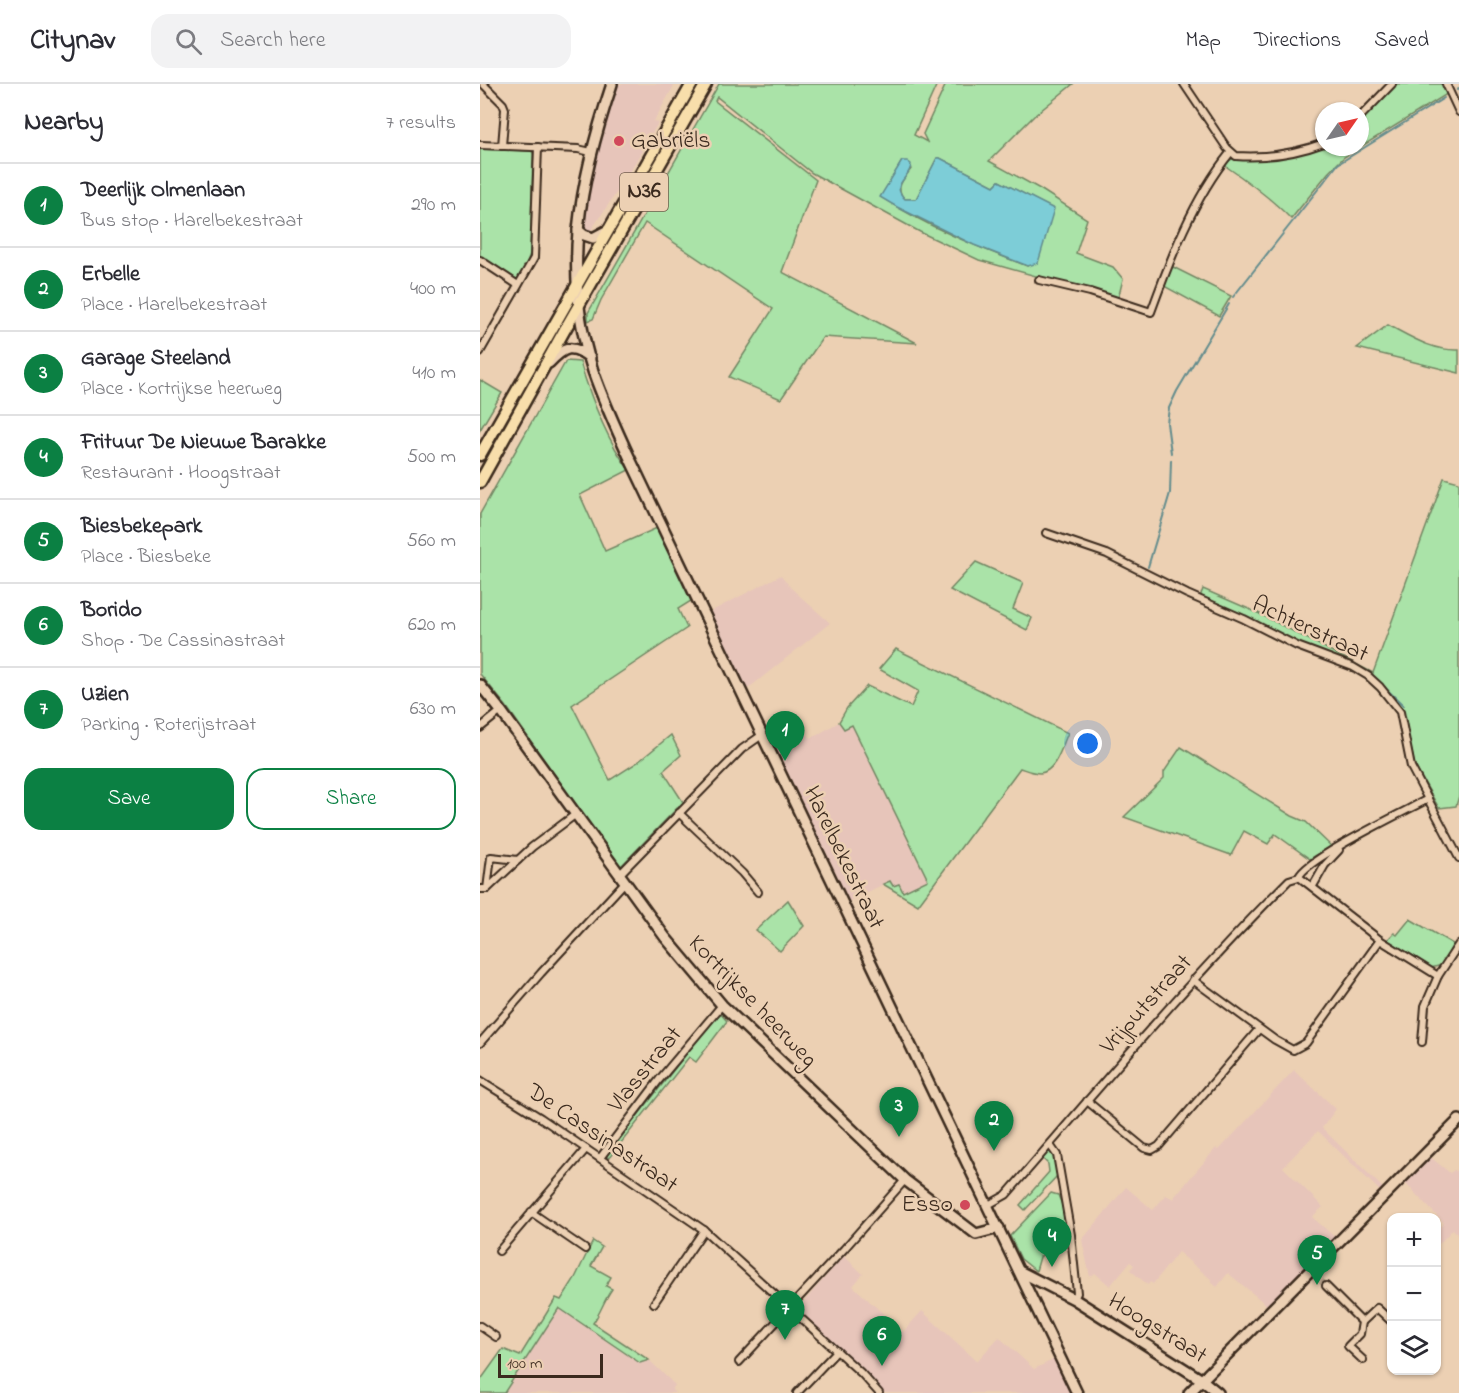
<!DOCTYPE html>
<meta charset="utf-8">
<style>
:root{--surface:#fff;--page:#f2f2f3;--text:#2b2b33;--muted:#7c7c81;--line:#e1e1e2;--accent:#0b8043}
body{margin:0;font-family:"Indie Flower",sans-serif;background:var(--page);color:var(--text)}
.controls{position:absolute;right:18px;bottom:18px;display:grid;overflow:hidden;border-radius:12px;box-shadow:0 2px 4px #0004}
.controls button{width:54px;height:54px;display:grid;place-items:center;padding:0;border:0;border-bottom:2px solid var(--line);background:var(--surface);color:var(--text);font:30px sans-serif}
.compass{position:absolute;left:835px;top:18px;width:54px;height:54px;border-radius:50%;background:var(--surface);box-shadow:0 2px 4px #0004;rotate:56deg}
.scale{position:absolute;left:18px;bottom:15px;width:105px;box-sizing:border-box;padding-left:6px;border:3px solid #3b2a1e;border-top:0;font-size:16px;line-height:21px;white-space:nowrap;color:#3b2a1e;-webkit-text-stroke:4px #ecd0b3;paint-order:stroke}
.you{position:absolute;left:608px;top:660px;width:21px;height:21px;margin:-15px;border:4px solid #fff;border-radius:50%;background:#1a73e8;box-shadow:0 0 0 9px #1a73e833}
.badge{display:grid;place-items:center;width:39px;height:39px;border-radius:50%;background:var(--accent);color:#fff;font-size:20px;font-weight:700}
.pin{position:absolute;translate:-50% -50px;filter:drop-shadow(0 2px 3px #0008)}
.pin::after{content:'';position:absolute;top:32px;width:21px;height:18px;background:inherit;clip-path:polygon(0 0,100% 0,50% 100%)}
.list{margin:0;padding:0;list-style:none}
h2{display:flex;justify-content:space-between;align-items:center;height:78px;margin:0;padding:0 24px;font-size:26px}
h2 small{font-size:20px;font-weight:400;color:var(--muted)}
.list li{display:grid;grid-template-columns:39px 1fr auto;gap:18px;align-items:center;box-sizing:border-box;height:84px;padding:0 24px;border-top:2px solid var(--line)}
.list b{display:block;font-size:22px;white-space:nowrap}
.list p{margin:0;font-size:20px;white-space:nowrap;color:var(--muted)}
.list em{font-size:20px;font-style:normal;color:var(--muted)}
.actions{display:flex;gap:12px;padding:18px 24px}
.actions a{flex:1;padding:14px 0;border:2px solid var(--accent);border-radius:18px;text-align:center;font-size:21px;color:var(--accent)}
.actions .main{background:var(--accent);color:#fff}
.icon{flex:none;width:33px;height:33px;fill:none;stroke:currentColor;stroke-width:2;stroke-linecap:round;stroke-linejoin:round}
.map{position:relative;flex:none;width:979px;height:1309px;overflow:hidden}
header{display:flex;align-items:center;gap:36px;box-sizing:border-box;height:84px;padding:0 30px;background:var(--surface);border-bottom:2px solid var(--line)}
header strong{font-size:28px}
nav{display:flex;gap:33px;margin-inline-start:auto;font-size:21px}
.search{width:420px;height:54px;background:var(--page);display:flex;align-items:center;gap:15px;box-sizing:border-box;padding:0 21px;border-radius:18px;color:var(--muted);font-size:22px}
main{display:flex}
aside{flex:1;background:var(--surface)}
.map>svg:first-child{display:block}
.built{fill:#e7c5ba}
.green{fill:#aae3a8;stroke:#728663;stroke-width:1.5;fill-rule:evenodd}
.water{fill:#7dcdd7;stroke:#638c8d;stroke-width:1.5}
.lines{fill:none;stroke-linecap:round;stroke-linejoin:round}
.stream{stroke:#638c8d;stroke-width:2}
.street-tunnel{stroke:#c9af95;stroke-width:6;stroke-dasharray:6 3;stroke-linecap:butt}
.street-casing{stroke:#3b2a1e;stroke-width:10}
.secondary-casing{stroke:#3b2a1e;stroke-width:14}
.primary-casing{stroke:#3b2a1e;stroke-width:15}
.street{stroke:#ecd0b3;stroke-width:6}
.secondary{stroke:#ecd0b3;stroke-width:9}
.primary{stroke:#f8deab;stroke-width:10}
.poi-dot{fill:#d1495b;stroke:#ecd0b3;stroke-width:2}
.labels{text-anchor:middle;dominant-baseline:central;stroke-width:5;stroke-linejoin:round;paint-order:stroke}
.shield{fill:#ecd0b3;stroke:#705c4b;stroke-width:1.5}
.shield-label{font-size:22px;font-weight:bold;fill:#3b2a1e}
.poi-label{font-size:24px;fill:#3b2a1e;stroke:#ecd0b3;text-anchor:start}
.street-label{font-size:24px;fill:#3b2a1e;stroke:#ecd0b3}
</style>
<header>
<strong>Citynav</strong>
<div class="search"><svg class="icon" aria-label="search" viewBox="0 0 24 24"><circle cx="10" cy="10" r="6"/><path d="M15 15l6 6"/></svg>Search here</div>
<nav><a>Map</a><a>Directions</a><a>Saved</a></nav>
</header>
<main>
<aside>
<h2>Nearby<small>7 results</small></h2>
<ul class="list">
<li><span class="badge">1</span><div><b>Deerlijk Olmenlaan</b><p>Bus stop · Harelbekestraat</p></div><em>290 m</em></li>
<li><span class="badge">2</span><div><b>Erbelle</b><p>Place · Harelbekestraat</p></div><em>400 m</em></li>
<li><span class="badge">3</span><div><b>Garage Steeland</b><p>Place · Kortrijkse heerweg</p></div><em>410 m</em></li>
<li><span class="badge">4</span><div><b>Frituur De Nieuwe Barakke</b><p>Restaurant · Hoogstraat</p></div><em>500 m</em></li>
<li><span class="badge">5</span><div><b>Biesbekepark</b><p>Place · Biesbeke</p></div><em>560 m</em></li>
<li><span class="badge">6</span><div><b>Borido</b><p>Shop · De Cassinastraat</p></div><em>620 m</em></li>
<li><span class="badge">7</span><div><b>Uzien</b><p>Parking · Roterijstraat</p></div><em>630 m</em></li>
</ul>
<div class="actions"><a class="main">Save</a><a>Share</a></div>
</aside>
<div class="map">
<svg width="979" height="1309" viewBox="0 0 979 1309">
<rect width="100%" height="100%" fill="#ecd0b3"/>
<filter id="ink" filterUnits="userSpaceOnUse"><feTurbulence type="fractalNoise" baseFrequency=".0167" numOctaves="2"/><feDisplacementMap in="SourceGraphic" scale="12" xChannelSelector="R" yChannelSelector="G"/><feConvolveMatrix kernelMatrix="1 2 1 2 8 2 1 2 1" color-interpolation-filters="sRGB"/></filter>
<g filter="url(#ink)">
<g class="built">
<polygon points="139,0 195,0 174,37 178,39 145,96 111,146 111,150 105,148 103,144 107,103 114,74"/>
<polygon points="301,491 311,504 350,539 265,607 228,529"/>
<polygon points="298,632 332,654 359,638 364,645 372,641 448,796 423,809 413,802 410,797 369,817 302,677 284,645"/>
<polygon points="814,986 856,1025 842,1044 904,1105 901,1108 838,1047 803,1083 843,1123 832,1133 856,1154 789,1223 748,1189 737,1203 731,1198 732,1196 698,1168 673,1200 670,1198 668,1201 650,1186 654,1181 650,1178 630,1202 615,1189 610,1193 602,1156 646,1103 673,1126 686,1111 694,1115 695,1112 736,1064 739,1066"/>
<polygon points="949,1072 970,1089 974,1086 979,1088 979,1151 973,1145 959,1160 957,1157 957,1147 964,1139 924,1098"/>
<polygon points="364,1172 383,1190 373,1202 423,1248 442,1227 497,1277 519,1253 554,1285 575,1275 591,1309 403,1309 318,1224"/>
<polygon points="79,1224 160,1279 169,1276 195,1301 192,1306 195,1309 24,1309"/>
</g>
<g class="green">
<path d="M 239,0 L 457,0 L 434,51 L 447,58 L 443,50 L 466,0 L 593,0 L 554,32 L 509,77 L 560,105 L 607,135 L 596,169 L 633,183 L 643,195 L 638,215 L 499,176 L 440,148 L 332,89 L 237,13 L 235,17 L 336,96 L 302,188 L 437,259 L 343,253 L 301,315 L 249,293 L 293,225 L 165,139 L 121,216 L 113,235 L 108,237 L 108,229 ZM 457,74 L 460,74 L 514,102 L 519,97 L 573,125 L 547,182 C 497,163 446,142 401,113 L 422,77 L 431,85 C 423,96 414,104 425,115 L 436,115 Z"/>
<path d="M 915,0 L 964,0 L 967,10 L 864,73 L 848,89 L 811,135 C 791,114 769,98 744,81 L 744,79 L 752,75 L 795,73 L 844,61 L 844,63 L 880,63 L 880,35 Z"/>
<polygon points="0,65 52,67 53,70 50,170 41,193 37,196 0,173"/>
<polygon points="691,182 751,212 739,232 684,202"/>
<path d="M 908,241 C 931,253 952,267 979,266 L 979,289 L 877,264 Z"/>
<path d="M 86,277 L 100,278 C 111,315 126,354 149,386 L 100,411 L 125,467 L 177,444 L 211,517 L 198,525 L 207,544 L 92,621 L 130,696 L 158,678 L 191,651 L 201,671 L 183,687 L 203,718 L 140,783 L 26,622 L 0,590 L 0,430 Z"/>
<polygon points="0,296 22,309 0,346"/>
<polygon points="964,394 979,398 979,712 976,722 959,724 935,682 923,628 917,617 893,592 873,581 815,558 720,513 723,505 778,529 893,589"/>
<polygon points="496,478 543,499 533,525 552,534 547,546 470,506"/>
<path d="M 416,565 L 588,649 C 582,661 576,688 560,689 C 553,689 546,686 540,684 L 438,821 L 403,800 L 410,797 L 413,802 L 419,800 L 423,808 L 448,796 L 372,641 L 364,645 L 359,638 L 367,624 L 387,602 L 431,623 L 438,607 L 399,585 Z"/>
<polygon points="701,663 812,732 826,738 851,762 830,775 795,750 788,760 764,747 751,771 644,733 684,694 684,688"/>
<polygon points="308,816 324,842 300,867 276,846"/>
<polygon points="930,835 973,860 962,881 951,884 907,856 914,849 917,851"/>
<polygon points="239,928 247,937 216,978 209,973 129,1074 126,1072"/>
<polygon points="569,1067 574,1070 577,1092 545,1126 540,1121 569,1088 568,1080 562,1074"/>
<path d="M 571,1109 L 578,1111 C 584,1123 585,1136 586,1150 L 583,1154 L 579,1148 L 573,1152 L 576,1158 L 560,1173 L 556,1187 L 541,1175 L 530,1152 Z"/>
<path d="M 113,1157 L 122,1163 L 111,1182 L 131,1193 L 126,1202 L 132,1205 C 124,1216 121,1228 113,1239 L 169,1276 L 160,1279 L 79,1224 L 24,1309 L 0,1309 L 0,1297 L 23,1265 L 40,1272 L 76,1214 L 81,1216 L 95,1194 Z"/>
</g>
<path class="water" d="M 457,74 L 460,74 L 514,102 L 519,97 L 574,125 L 558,179 L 548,182 L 494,161 L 417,123 L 400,113 L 422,77 L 427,77 L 431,80 C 431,95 409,99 425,115 L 436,115 Z"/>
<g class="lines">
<g class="stream">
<polyline points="977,6 979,5"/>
<polyline points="753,213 858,80 964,14"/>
<polyline points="691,369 687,339 689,324 697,307 749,220"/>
<polyline points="668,483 690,409 691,376"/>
<polyline points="896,595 923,621"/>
</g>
<polyline class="street-tunnel" points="835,1191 846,1202"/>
<defs>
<g id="street">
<polyline points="3,0 23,20 25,25 22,62"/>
<path d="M 704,0 L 747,64 L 756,72 C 785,74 817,69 844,59"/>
<polyline points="966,0 979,28"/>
<polyline points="880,33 912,0"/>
<polyline points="0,61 98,65 111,68"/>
<polyline points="0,176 38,201"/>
<path d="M 559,196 L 610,208 L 671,228 C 691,173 713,115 750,69"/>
<polyline points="0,268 54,174 58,63"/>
<polyline points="566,449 627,470 707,510 764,535 817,562 873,583 888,592 900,603 920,628 931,683 979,774"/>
<polyline points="0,644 21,627"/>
<polyline points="199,729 262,789 278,808"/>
<polyline points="139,791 262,665 282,651"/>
<polyline points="819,793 900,856 958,892"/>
<polyline points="833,802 845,781 859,766"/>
<polyline points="0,805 7,805 52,763 96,730"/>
<polyline points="7,805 11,773 38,776"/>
<polyline points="713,896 795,956 813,966 826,959 900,856"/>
<polyline points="942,958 945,922 958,892 979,860"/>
<polyline points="0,959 61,889 145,798"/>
<polyline points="0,996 61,1034 224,1146 381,1289 399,1309"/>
<polyline points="607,1017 664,1064 672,1066 679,1062 779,945"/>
<polyline points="570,1061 577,1071 591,1151 597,1209 594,1215"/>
<polyline points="120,1074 179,996 242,921"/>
<path d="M 508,1121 L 526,1111 C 619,1004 709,896 809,796 L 819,793 C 825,775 926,727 948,715"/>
<polyline points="51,1128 105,1165"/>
<polyline points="19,1167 106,1065"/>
<polyline points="846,1202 882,1238 880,1250 868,1262 883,1276"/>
<polyline points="174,1219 224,1146"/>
<polyline points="882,1238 897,1224 912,1238"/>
<polyline points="0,1242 16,1253"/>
<polyline points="259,1278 364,1165 425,1096"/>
<polyline points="317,1309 357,1267"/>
</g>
<g id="secondary">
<path d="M 132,0 C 100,96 81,187 113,287 C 124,319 138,349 152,379 L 597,1309"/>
<polyline points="98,146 104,151 113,154 128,146"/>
<path d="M 69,279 C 84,263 92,259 110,274"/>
<polyline points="0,601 21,627 185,853 242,921 425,1096 496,1150 519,1144"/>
<polyline points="539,1187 594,1215 722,1296 738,1309"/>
<polyline points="709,1309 979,1036"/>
</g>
<g id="primary">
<polyline points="0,371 212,0"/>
<polyline points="0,398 84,247 226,0"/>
</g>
</defs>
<use href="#street" class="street-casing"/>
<use href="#secondary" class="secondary-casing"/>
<use href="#primary" class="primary-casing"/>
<use href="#street" class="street"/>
<use href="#secondary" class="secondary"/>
<use href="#primary" class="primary"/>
</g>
</g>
<g class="poi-dot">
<circle cx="139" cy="57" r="6"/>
<circle cx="485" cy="1121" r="6"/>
</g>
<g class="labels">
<rect class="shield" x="140" y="89" width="48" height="38" rx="4.5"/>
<g class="shield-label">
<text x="164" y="108">N36</text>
</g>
<g class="poi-label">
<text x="151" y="57">Gabriëls</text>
<text x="473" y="1121" text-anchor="end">Esso</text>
</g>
<g class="street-label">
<text transform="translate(830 546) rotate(25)">Achterstraat</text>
<text transform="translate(363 774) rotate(64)">Harelbekestraat</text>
<text transform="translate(272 918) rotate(46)">Kortrijkse heerweg</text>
<text transform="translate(667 921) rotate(-48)">Vrijputstraat</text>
<text transform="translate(166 986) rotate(-51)">Vlasstraat</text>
<text transform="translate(122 1055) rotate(34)">De Cassinastraat</text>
<text transform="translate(677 1245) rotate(32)">Hoogstraat</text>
</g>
</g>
</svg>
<div class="controls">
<button>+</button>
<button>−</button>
<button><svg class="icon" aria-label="layers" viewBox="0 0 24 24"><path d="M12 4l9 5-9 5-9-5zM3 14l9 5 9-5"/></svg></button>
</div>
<svg class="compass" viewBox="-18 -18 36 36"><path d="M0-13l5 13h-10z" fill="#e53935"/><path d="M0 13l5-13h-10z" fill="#7c7c81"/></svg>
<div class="scale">100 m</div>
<div class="you"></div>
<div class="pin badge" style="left:305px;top:677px">1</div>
<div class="pin badge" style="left:514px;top:1067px">2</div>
<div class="pin badge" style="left:419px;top:1053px">3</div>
<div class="pin badge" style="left:572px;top:1183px">4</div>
<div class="pin badge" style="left:837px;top:1201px">5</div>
<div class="pin badge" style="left:402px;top:1282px">6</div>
<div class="pin badge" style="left:305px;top:1256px">7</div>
</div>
</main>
